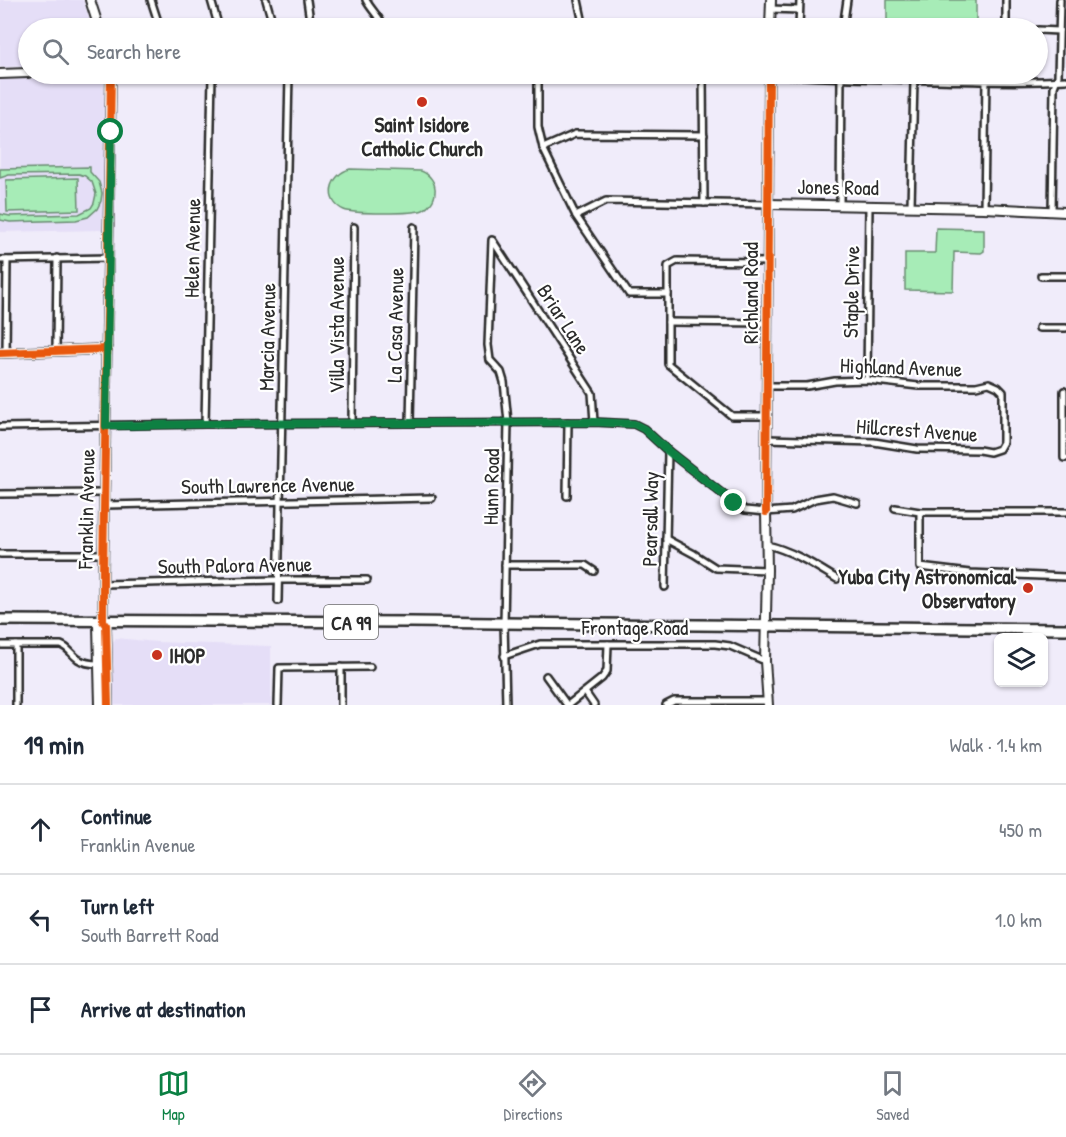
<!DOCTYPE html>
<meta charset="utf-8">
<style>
:root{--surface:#fff;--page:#f6f6f7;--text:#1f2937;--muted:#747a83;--line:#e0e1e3;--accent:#0b8043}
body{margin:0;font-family:"Patrick Hand",sans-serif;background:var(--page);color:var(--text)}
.controls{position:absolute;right:18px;bottom:18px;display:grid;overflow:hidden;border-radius:9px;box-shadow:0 2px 4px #0004}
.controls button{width:54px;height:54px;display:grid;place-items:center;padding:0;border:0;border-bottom:2px solid var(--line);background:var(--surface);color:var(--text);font:30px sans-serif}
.stop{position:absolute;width:18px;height:18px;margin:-14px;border:4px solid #0b8043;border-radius:50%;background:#fff}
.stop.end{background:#0b8043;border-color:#fff;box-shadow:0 2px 6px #0008}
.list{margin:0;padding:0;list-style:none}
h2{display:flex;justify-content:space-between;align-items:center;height:78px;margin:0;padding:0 24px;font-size:26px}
h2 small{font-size:20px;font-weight:400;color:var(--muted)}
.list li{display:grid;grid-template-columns:39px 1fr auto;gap:18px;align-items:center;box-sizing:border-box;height:90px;padding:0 24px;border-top:2px solid var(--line)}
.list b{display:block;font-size:22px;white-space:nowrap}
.list p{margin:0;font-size:20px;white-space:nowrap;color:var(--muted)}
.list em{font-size:20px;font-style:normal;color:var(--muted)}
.icon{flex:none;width:33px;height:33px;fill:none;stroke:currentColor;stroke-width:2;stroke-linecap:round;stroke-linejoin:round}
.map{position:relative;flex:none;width:1066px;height:705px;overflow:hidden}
.search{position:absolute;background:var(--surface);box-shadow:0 2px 4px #0004;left:18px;right:18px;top:18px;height:66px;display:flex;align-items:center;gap:15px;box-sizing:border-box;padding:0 21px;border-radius:33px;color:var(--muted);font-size:22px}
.sheet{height:348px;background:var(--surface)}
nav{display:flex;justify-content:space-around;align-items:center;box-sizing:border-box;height:84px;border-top:2px solid var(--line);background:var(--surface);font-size:16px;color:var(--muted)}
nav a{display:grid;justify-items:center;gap:3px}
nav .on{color:var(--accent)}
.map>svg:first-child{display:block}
.built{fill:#e5def7}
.green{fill:#a7ecb7;stroke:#698c71;stroke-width:1.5}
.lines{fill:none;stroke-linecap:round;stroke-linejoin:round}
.street-casing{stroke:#2b2b2b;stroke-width:10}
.secondary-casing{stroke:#2b2b2b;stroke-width:12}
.highway-casing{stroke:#2b2b2b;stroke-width:14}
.street{stroke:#fff;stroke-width:5}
.secondary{stroke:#fff;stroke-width:8}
.highway{stroke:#fff;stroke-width:9}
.cycleway-casing{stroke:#fff;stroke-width:11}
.cycleway{stroke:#e8590c;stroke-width:8}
.route{stroke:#0b8043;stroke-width:8}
.poi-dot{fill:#c8321e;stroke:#fff;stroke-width:2}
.labels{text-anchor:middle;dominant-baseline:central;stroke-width:4.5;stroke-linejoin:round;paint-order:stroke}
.shield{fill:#fff;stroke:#6b6b6b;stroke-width:1.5}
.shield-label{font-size:20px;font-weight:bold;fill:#2b2b2b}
.poi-label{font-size:21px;font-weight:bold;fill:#2b2b2b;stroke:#fff}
.street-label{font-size:21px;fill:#2b2b2b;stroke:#fff}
</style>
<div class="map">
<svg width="1066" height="705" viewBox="0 0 1066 705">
<rect width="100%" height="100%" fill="#f0ecfa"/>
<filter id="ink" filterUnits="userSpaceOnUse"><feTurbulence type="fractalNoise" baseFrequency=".0167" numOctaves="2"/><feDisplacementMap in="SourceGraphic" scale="12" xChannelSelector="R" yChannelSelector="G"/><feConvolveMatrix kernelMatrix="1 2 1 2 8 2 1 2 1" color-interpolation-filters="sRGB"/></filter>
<g filter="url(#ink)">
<g class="built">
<polygon points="0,0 83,0 92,28 28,28 28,66 0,67"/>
<polygon points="99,76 104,81 103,230 0,232 0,80"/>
<polygon points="116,638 156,642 271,646 271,705 113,705 113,642"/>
</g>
<g class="green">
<rect x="887" y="0" width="89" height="28"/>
<polygon points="90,167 90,172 99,182 102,193 101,201 97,209 88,217 76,220 10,222 0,220 0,214 10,216 79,214 91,208 94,203 96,194 92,182 85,176 79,174 9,175 0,178 0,169"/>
<path d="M 350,169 L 421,171 C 429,174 436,182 435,192 C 435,200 429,207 423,210 C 414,214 353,214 344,210 C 323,201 330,174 350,169 Z"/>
<polygon points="78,178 79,210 7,212 6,180"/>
<polygon points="936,228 984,229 984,251 981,253 954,252 953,291 905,290 905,253 935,253"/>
</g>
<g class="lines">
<defs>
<g id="street">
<polyline points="151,0 160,28"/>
<polyline points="211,0 219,28"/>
<polyline points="266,0 274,28"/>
<polyline points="307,0 311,28"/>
<path d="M 366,0 C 371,10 381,18 384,28"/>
<polyline points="578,0 584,28"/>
<polyline points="771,9 799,10"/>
<polyline points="691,28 692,28"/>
<polyline points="799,28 800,0"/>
<polyline points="843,28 847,0"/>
<polyline points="1006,28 1006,0"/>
<polyline points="1038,30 1059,31"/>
<polyline points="538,74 538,127 543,148 576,216 629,294 668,294"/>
<polyline points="703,74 704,203"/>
<path d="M 769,74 C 825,78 881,79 936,80 C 980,81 1023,83 1066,80"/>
<polyline points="543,148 575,134 704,135"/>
<polyline points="840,205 841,74"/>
<polyline points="911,206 914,80"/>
<polyline points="984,208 986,81"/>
<polyline points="1052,211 1054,87 1058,76 1060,0"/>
<polyline points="576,216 606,201 768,204"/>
<polyline points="492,240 488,345 490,360 501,372 504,382 508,422 504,624 506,705"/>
<polyline points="493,241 592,393 594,422"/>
<polyline points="0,260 109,258"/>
<polyline points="1041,276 1066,276"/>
<polyline points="668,322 767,323"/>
<polyline points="1039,328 1066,328"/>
<polyline points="56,351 57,258"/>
<polyline points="6,353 7,260"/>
<polyline points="867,380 869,205"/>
<polyline points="1064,391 1064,458 1066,458"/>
<polyline points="767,416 732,416 668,364 668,266 677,261 768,262"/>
<polyline points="352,423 354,227"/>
<polyline points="410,423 414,227"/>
<polyline points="205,424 212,74"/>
<polyline points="0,427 205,424 594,422 634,424 644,429 668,451 734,503 745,510 766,512 792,510 815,499 833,496 857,503"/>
<polyline points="767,439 874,442 917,449 979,450 990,452 999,449 1003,442 1003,392 998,387 989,383 976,386 918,386 867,380 835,381 807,386 767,386"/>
<polyline points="0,494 105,493"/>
<polyline points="567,496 568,422"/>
<polyline points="105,505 432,498"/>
<polyline points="895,508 920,512 1066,512"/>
<polyline points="920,512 920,567 970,573 1066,577"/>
<polyline points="666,539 694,554 716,568 767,570"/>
<path d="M 767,545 C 793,551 814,565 837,579"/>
<polyline points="0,554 103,554"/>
<polyline points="505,565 585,565 594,571"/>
<polyline points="103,584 278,580 367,580"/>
<polyline points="665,587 668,451"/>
<polyline points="278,601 289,74"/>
<path d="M 0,645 L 61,645 C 69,648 71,654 78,659 C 84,663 91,664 99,664"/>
<polyline points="504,656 540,644 715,644 730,646 765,661"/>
<polyline points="341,667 341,705"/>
<polyline points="546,676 567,705"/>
<polyline points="585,692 594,705"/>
<polyline points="16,705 16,645"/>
<polyline points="278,705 279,668 370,667"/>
<polyline points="568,705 602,678 607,671 608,644"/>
<polyline points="666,705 674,701 768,701"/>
</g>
<g id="secondary">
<polyline points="90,0 99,28"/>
<polyline points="770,28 771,0"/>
<polyline points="0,74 28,73"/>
<polyline points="768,204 984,208 1066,212"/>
<polyline points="0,353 107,349"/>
<polyline points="100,705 98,625 103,621"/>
<polyline points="108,705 106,625 103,621 103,572 111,74"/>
<polyline points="768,705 765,661 767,570 766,512 769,74"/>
</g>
<polyline id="highway" points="0,620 411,622 1066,629"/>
</defs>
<use href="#street" class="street-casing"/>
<use href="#secondary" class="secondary-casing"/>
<use href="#highway" class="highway-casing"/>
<use href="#street" class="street"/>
<use href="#secondary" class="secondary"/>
<use href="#highway" class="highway"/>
<defs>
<g id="cycleway">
<polyline points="0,353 107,349"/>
<polyline points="766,512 769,74"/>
<polyline points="108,705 106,625 103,621 103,572 111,74"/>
</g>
</defs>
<use href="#cycleway" class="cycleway-casing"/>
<use href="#cycleway" class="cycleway"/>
</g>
</g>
<g class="lines" filter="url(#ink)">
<polyline class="route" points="111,132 106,426 205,424 594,422 634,424 644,429 668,451 734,503"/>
</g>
<g class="poi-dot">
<circle cx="422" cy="102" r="6"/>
<circle cx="1028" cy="588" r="6"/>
<circle cx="157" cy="655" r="6"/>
</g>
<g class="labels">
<rect class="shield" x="324" y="605" width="54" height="34" rx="4.5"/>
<g class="shield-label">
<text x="351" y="622">CA 99</text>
</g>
<g class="poi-label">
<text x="422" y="124">Saint Isidore<tspan x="422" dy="24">Catholic Church</tspan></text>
<text x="1016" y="576" text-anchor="end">Yuba City Astronomical<tspan x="1016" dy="24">Observatory</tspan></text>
<text x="169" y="655" text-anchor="start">IHOP</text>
</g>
<g class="street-label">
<text transform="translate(838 187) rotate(1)">Jones Road</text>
<text transform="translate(192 248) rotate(-89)">Helen Avenue</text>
<text transform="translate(851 292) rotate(-89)">Staple Drive</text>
<text transform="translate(750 293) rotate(-90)">Richland Road</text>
<text transform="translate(564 319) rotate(57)">Briar Lane</text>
<text transform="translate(336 325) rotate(-90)">Villa Vista Avenue</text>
<text transform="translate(395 325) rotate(-89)">La Casa Avenue</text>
<text transform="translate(267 337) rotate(-89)">Marcia Avenue</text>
<text transform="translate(901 367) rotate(2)">Highland Avenue</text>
<text transform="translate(917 430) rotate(4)">Hillcrest Avenue</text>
<text transform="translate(268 485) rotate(-1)">South Lawrence Avenue</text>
<text transform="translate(491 487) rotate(-89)">Hunn Road</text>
<text transform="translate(86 509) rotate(-89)">Franklin Avenue</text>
<text transform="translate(650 519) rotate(-89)">Pearsall Way</text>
<text transform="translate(235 565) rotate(-1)">South Palora Avenue</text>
<text x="635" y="627">Frontage Road</text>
</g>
</g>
</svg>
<div class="controls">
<button><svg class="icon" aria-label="layers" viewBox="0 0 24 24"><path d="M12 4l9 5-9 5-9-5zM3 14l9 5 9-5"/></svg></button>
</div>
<div class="stop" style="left:111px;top:132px"></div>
<div class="stop end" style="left:734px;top:503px"></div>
<div class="search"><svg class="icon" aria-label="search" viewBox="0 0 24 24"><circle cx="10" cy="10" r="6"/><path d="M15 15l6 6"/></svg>Search here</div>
</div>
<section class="sheet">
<h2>19 min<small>Walk · 1.4 km</small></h2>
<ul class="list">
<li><svg class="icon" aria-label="ahead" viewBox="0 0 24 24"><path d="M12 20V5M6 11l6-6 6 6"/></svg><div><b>Continue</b><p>Franklin Avenue</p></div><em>450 m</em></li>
<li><svg class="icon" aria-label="left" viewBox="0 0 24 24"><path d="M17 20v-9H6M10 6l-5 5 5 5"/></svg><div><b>Turn left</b><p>South Barrett Road</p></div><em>1.0 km</em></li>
<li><svg class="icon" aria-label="arrive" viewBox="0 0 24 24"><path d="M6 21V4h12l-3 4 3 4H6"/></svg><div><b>Arrive at destination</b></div></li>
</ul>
</section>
<nav>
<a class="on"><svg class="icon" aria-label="map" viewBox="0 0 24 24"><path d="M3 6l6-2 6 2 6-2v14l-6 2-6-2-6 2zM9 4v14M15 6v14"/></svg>Map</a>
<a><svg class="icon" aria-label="directions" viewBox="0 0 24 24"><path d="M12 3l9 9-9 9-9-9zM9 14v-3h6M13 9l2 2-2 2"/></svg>Directions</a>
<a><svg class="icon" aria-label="saved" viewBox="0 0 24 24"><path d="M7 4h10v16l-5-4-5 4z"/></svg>Saved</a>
</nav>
